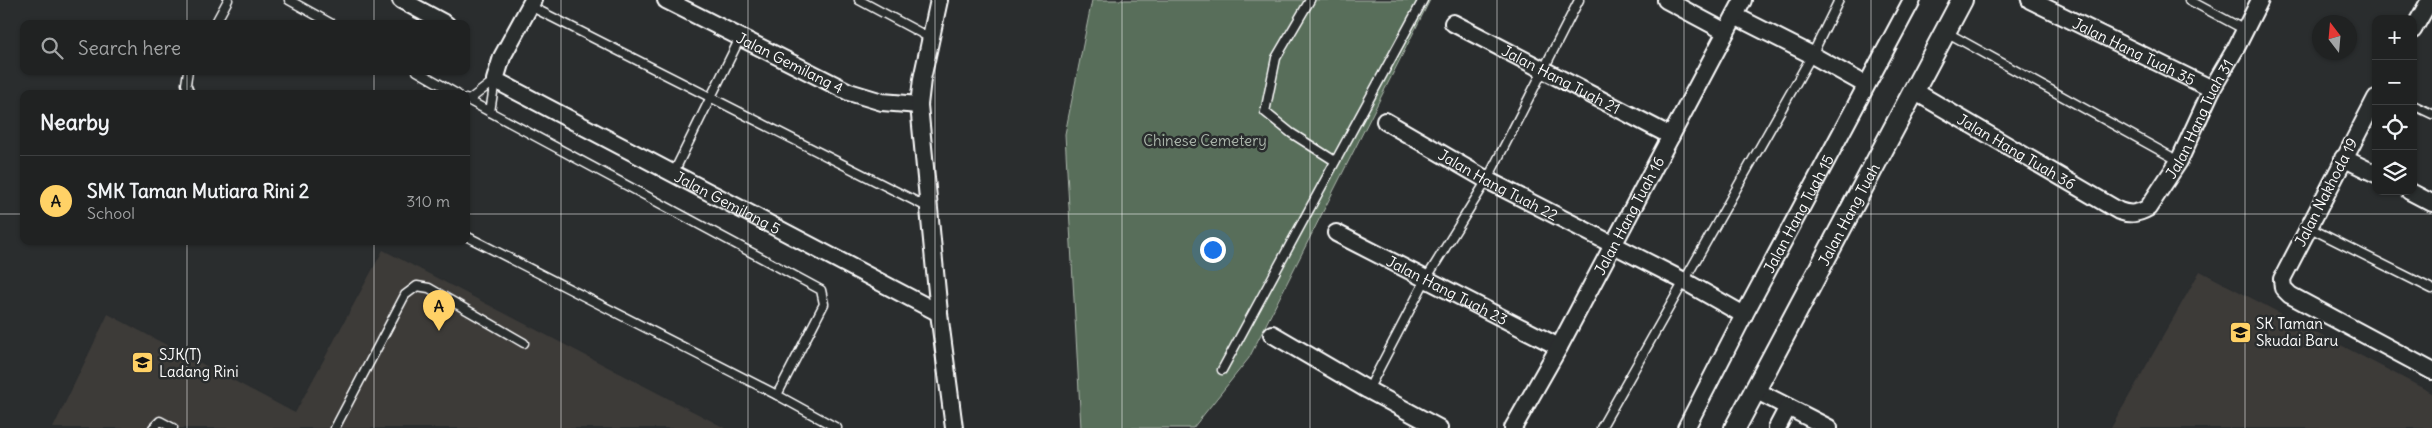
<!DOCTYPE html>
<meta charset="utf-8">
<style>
:root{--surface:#202222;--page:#282a2a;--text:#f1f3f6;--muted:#a2a4a5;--line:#3d3f40;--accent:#ffd166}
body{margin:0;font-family:Delius,sans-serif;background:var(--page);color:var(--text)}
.controls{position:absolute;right:15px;top:15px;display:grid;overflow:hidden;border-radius:10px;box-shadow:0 1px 4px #0004}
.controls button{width:45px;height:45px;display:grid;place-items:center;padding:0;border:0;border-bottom:1px solid var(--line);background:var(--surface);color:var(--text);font:25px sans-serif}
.compass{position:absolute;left:2312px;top:15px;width:45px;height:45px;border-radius:50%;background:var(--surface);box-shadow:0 1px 4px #0004;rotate:344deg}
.you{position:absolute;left:1212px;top:249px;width:18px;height:18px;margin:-12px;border:4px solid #fff;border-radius:50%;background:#1a73e8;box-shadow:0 0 0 8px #1a73e833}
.badge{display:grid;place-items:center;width:32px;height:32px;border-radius:50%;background:var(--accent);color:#111;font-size:16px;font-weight:700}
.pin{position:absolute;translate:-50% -41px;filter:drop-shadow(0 1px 2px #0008)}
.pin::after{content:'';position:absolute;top:26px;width:18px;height:15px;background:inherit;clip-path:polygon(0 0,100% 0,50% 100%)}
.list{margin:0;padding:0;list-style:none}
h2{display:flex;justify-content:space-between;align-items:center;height:65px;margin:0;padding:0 20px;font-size:21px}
h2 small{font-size:16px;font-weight:400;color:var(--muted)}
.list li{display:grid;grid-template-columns:32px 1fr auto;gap:15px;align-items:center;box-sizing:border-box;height:90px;padding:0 20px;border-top:1px solid var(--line)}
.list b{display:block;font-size:19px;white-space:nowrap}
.list p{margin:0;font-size:16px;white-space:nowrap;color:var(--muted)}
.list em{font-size:16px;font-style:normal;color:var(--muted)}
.icon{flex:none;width:28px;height:28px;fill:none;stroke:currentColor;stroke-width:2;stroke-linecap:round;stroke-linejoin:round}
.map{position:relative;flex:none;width:2432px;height:428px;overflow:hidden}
.search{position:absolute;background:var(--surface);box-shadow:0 1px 4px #0004;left:20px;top:20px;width:450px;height:55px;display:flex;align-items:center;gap:12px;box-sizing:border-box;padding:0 18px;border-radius:10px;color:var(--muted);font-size:19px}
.panel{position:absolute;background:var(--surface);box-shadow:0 1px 4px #0004;left:20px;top:90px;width:450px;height:155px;border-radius:10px}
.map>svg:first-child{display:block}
.built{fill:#3c3a38}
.green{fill:#586e5a;stroke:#acb6ac}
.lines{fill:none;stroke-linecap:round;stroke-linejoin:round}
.service-casing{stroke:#fff;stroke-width:11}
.minor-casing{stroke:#fff;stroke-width:20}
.tertiary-casing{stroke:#fff;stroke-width:24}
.service{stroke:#2a2d2e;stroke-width:8}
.minor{stroke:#2a2d2e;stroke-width:16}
.tertiary{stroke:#2a2d2e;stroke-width:20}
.grid{fill:none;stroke:#fff;stroke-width:1;stroke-opacity:0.55}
.labels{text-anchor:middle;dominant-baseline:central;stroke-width:5;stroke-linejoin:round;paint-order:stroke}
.street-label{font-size:15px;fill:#fff;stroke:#2a2d2e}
.park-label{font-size:15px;fill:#acb6ac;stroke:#2a2d2e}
.poi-label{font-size:15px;fill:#fff;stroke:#2a2d2e;text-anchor:start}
</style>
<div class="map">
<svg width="2432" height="428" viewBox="0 0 2432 428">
<rect width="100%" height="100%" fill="#2a2d2e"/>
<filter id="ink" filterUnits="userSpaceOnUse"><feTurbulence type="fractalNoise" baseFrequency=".02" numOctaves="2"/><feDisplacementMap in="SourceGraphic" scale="10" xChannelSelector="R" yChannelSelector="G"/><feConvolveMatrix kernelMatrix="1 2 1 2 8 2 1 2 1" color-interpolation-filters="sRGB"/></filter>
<g filter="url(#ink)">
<g class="built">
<polygon points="383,250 725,428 53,428 108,314 295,413"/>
<polygon points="2200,271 2432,393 2432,428 2111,428"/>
</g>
<polygon class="green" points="1092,0 1430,0 1249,358 1193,428 1081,428 1065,134"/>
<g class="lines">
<defs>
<g id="service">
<polyline points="289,0 332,24"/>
<polyline points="859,0 932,39"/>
<polyline points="1310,0 1276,58 1265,112 1291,133 1335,161"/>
<polyline points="2189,0 2245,30"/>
<polyline points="530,6 929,208"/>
<polyline points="215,24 228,0"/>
<polyline points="1946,32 2179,161"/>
<polyline points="188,71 186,84 190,94"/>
<polyline points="417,71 457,94"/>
<polyline points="466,99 821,290 824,304 777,395"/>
<polyline points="469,100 495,80 490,112"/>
<polyline points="2413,105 2432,114"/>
<polyline points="673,174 740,38"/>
<polyline points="2308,227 2432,289"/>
<polyline points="466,236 777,395 837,428"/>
<polyline points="1222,370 1423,0"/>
<polyline points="1368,390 1426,279 1487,180 1579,0"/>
<polyline points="153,428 160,421 173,428"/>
<polyline points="335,428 405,295 417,286 429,288 524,343"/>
<polyline points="1601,428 1812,55 1839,0"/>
</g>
<g id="minor">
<polyline points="401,0 446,24"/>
<path id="s1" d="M 533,0 L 502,57 L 495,80 L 939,313"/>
<path id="s2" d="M 666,0 L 849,92 L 882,102 L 919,105"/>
<polyline points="939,0 922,79 919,105 939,313 954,428"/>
<polyline points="1666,0 1726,32"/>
<path id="s3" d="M 2030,0 L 2212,89"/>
<polyline points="1735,16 1812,55 1866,85"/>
<path id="s4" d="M 1453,23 L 1671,136"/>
<polyline points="2413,30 2430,0"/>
<path id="s5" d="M 1914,91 L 2119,211 C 2130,215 2138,214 2148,208 L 2179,161 L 2212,89 L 2236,48 L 2260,0"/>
<polyline points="2376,98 2282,279 2283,288 2290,295 2432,371"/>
<path id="s6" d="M 1385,121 L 1487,180 L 1684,281 L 1744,315"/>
<polyline points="2343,158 2376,174"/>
<polyline points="2409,191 2432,203"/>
<path id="s7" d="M 1336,233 L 1559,347"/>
<polyline points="1272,334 1368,390 1439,428"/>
<polyline points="1755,390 1829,428"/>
<path id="s8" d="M 1513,428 L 1559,347 L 1743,0"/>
<path id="s9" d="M 1686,428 L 1744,315 L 1912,0"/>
<polyline points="1777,428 1788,407"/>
</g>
<g id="tertiary">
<path id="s10" d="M 1735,428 L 1962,0"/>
</g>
</defs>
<use href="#service" class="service-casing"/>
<use href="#minor" class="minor-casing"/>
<use href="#tertiary" class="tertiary-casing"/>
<use href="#service" class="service"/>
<use href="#minor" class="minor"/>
<use href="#tertiary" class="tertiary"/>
</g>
</g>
<path class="grid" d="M 187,0 L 187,24M 374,0 L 374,24M 561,0 L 561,428M 748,0 L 748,428M 935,0 L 935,428M 1122,0 L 1122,428M 1310,0 L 1310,428M 1497,0 L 1497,428M 1684,0 L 1684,428M 1871,0 L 1871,428M 2058,0 L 2058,428M 2245,0 L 2245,428M 187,71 L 187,94M 374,71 L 374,94M 0,214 L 24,214M 466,214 L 2432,214M 187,241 L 187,428M 374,241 L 374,428"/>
<defs>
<symbol id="school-square" viewBox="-11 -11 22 22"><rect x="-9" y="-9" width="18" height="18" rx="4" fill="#ffd166" stroke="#2a2d2e"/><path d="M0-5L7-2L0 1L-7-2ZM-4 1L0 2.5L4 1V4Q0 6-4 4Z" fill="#111"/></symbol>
</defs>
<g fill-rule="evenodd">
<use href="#school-square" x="2228" y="320" width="25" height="25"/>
<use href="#school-square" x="130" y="350" width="25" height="25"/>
</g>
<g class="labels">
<g class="street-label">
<text stroke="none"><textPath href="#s3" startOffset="116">Jalan Hang Tuah 35</textPath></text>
<text stroke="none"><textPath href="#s2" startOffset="139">Jalan Gemilang 4</textPath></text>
<text stroke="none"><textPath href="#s4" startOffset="122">Jalan Hang Tuah 21</textPath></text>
<text stroke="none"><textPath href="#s5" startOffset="371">Jalan Hang Tuah 31</textPath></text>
<text stroke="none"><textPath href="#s5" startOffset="119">Jalan Hang Tuah 36</textPath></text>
<text stroke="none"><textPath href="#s6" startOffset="130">Jalan Hang Tuah 22</textPath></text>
<text transform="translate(2326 192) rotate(-63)">Jalan Nakhoda 19</text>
<text stroke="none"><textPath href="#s1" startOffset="352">Jalan Gemilang 5</textPath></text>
<text stroke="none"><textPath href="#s9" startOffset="242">Jalan Hang Tuah 15</textPath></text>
<text stroke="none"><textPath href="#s10" startOffset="242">Jalan Hang Tuah</textPath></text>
<text stroke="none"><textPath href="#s8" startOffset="242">Jalan Hang Tuah 16</textPath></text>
<text stroke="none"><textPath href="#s7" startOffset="125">Jalan Hang Tuah 23</textPath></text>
</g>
<g class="park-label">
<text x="1205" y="140">Chinese Cemetery</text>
</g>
<g class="poi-label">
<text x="2256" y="323">SK Taman<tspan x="2256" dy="17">Skudai Baru</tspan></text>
<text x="159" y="354">SJK(T)<tspan x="159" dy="17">Ladang Rini</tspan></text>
</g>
</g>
</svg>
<div class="controls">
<button>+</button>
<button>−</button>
<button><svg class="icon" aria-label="locate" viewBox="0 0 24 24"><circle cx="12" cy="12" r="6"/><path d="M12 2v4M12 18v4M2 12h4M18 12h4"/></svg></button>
<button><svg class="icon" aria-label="layers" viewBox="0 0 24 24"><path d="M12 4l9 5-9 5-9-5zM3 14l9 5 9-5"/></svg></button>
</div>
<svg class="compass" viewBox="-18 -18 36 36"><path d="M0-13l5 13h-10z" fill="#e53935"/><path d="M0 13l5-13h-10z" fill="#a2a4a5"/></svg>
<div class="you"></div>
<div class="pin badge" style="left:439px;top:331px">A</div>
<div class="search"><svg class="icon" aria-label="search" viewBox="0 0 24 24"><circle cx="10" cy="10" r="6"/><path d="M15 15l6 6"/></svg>Search here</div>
<section class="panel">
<h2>Nearby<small></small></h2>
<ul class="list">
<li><span class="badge">A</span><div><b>SMK Taman Mutiara Rini 2</b><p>School</p></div><em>310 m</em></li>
</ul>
</section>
</div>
